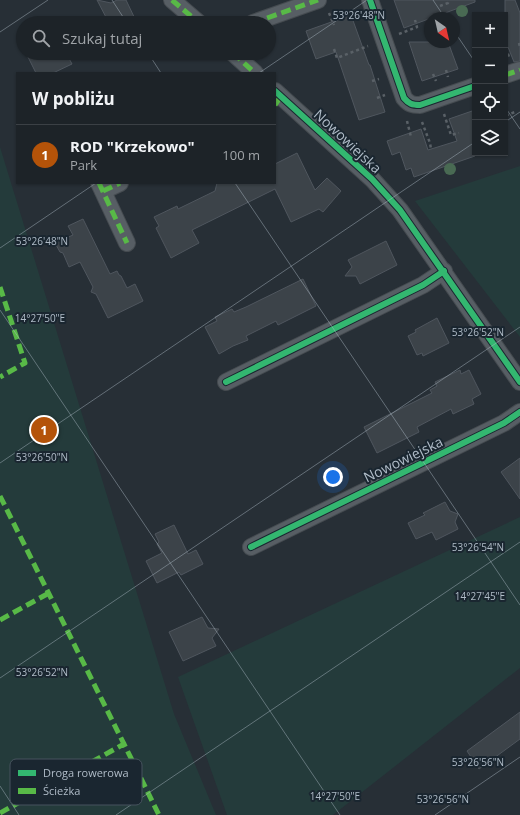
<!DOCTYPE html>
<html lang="pl">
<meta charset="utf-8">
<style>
:root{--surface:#1d2328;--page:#252b30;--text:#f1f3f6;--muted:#a0a4a8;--line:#3b4045;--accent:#b45309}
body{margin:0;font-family:"Open Sans",sans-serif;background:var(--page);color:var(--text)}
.controls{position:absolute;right:12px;top:12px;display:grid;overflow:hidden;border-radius:0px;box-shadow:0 1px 3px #0004}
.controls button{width:36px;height:36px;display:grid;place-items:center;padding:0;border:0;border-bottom:1px solid var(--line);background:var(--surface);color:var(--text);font:20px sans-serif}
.compass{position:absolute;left:424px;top:12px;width:36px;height:36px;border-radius:50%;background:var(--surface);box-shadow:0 1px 3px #0004;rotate:146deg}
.you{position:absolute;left:333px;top:477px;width:14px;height:14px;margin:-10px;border:3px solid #fff;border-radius:50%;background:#1a73e8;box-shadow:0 0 0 6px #1a73e833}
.badge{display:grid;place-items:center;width:26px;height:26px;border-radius:50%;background:var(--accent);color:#fff;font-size:13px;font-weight:700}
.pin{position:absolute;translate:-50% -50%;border:2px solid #fff;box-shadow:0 1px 4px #0006}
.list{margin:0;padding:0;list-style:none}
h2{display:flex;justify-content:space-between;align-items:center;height:52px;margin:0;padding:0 16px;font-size:17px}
h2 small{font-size:13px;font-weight:400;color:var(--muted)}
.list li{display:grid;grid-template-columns:26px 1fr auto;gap:12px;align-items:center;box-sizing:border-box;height:60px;padding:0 16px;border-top:1px solid var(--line)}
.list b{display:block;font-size:15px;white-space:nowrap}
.list p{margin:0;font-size:13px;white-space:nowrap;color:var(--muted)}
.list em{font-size:13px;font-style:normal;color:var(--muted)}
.icon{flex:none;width:22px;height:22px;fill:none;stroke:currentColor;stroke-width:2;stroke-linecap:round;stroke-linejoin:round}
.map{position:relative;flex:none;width:520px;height:815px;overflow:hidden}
.search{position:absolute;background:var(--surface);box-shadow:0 1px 3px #0004;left:16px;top:16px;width:260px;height:44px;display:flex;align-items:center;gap:10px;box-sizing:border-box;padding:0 14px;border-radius:22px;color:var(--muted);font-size:15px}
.panel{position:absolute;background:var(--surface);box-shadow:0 1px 3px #0004;left:16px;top:72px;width:260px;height:112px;border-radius:0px}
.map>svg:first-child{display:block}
.green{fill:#243b3b}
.building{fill:#3c4349;stroke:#4f565e}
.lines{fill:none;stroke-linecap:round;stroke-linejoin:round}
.minor-casing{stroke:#454b50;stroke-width:18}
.path{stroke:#5a6167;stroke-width:2.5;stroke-dasharray:3 3;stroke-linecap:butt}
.minor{stroke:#575e64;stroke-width:16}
.quiet{stroke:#58b947;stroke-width:5;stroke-dasharray:10 5;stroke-linecap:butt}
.cycleway-casing{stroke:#1a2630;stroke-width:8}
.cycleway{stroke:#33b770;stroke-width:6}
.tree{fill:#496a53}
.ticks{fill:none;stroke:#b0bcc8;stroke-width:1;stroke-opacity:0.45}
.labels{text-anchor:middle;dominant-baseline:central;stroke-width:4;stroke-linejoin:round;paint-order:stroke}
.street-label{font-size:14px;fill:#b0bcc8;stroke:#1a2630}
.key{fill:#1a2630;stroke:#47535e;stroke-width:1}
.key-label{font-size:11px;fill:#b0bcc8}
.ticks-label{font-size:10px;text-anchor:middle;fill:#b0bcc8;stroke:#1a2630;stroke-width:4;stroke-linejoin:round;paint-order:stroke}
</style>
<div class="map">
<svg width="520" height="815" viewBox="0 0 520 815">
<rect width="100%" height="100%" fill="#272f36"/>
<g class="green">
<polygon points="0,147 174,714 216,815 0,815"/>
<polygon points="520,166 520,337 415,201"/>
<polygon points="520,517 520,668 333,815 227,815 178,677"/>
</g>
<g class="building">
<polygon points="97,0 111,3 117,0 126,0 137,23 109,23"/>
<polygon points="394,0 475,0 475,2 404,28"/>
<polygon points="505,0 515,0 520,13 520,61 514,62 508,47 505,48"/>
<polygon points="351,15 369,65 370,65 385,112 359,120 336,52 316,59 306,31"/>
<polygon points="409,42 448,42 458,69 422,81"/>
<polygon points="26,53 66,53 72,64 53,73 36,73"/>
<polygon points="475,110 475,156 414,177 411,168 406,170 400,152 392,155 387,141 421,129 428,150 457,141 449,119"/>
<polygon points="297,153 315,190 327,178 341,191 323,212 319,209 291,222 275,189 192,230 199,243 171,258 156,228 159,226 154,217 177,206 178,209 215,191 217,183 275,183 275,164"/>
<polygon points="83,219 110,274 117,271 119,275 121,276 127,288 135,284 143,301 108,318 96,294 91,292 93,287 80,262 69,267 63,253 60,252 55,243 73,235 68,226"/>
<polygon points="386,241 397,265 360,284 356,276 345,276 352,267 348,260"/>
<polygon points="303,279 316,306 278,325 276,321 246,336 248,340 233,346 219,354 205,327 217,321 215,317 232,309 234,312 246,307"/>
<polygon points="437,318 449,343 423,356 422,353 417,355 408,336 416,332 415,330"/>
<polygon points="460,370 461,374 469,370 481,394 472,399 474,404 453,414 451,409 417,427 419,432 377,453 364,427 432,393 430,390 437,386 435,382"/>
<polygon points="520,458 520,499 501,472"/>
<polygon points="445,502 450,511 458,514 455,522 458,529 436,540 432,532 416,539 408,523 425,515 423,513"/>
<polygon points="174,525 188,554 196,550 203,564 181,575 179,572 157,583 146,561 162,553 157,544 159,542 155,534"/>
<polygon points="202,617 208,628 219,629 212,638 216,646 183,661 169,632"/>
<polygon points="520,712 520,739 479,769 467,751"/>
</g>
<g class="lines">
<defs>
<g id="minor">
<polyline points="172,0 199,23"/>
<path d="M 370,0 L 404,98 C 409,104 412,105 420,105 L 475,86"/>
<polyline points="253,23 318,0"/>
<polyline points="233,53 255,73"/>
<polyline points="505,75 520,70"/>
<polyline points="275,91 372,179 400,210 520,382"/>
<polyline points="99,183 127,243"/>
<polyline points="103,191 120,183"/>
<polyline points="226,382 423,285 444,271"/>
<polyline points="251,547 504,423 520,412"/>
</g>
</defs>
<use href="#minor" class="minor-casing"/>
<g class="path">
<polyline points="440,6 448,3 447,0"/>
<polyline points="329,13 334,25"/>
<polyline points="399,34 417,27 415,20"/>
<polyline points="519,43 520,47"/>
<polyline points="506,48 509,57"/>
<polyline points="334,49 337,58 368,46"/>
<polyline points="446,70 448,77"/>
<polyline points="433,74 436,81"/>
<polyline points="372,81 379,79"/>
<polyline points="377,98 385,95"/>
<polyline points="505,108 507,115 515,112"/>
<polyline points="444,114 451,135 459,133"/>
<polyline points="407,121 411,137"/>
<polyline points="422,122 430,143 431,149"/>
</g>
<use href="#minor" class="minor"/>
<g class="quiet">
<polyline points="172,0 199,23"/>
<polyline points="253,23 318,0"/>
<polyline points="233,53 255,73"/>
<polyline points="505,75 520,70"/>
<polyline points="275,105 281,96"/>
<polyline points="99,183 127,243"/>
<polyline points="103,191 120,183"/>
<polyline points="0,287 25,363 0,377"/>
<polyline points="0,496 124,744"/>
<polyline points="0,620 49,593"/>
<polyline points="0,813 124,744 159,815"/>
</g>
<defs>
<g id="cycleway">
<path d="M 370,0 L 404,98 C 409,104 412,105 420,105 L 475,86"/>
<polyline points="275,91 372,179 400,210 520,382"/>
<polyline points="226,382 423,285 444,271"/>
<polyline points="251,547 504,423 520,412"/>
</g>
</defs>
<use href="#cycleway" class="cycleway-casing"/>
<use href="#cycleway" class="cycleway"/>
</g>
<g class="tree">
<circle cx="462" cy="11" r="6"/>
<circle cx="450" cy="169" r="6"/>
</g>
<path class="ticks" d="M 112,0 L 127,23M 433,0 L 445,18M 454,31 L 475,62M 0,32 L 48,0M 148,53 L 161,73M 259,73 L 367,0M 505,107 L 520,129M 505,122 L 520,112M 235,183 L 520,605M 0,248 L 96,183M 0,310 L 340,815M 0,463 L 475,142M 0,678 L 520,327M 0,786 L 19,815M 116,815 L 520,542M 435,815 L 520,757"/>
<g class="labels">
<g class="street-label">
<text transform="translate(348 141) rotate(43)">Nowowiejska</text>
<text transform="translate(403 459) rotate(-26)">Nowowiejska</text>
</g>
</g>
<rect x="10" y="759" width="132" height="46" rx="6" class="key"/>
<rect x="18" y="770" width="18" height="6" fill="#33b770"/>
<rect x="18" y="788" width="18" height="6" fill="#58b947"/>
<g class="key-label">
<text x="43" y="777">Droga rowerowa</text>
<text x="43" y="795">Ścieżka</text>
</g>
<g class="ticks-label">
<text x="359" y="19">53°26'48"N</text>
<text x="42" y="245">53°26'48"N</text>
<text x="40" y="322">14°27'50"E</text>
<text x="478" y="336">53°26'52"N</text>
<text x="42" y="461">53°26'50"N</text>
<text x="478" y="551">53°26'54"N</text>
<text x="480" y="600">14°27'45"E</text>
<text x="42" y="676">53°26'52"N</text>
<text x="478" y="766">53°26'56"N</text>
<text x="335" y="800">14°27'50"E</text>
<text x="443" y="803">53°26'56"N</text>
</g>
</svg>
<div class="controls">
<button>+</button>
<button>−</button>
<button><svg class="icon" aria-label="locate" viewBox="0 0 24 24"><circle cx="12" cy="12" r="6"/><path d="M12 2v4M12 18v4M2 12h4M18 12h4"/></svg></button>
<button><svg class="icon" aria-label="layers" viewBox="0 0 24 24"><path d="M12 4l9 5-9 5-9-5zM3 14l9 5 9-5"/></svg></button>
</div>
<svg class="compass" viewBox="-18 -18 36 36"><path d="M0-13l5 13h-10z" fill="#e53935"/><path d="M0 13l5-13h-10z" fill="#a0a4a8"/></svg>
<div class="you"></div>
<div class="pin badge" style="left:44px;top:430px">1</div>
<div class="search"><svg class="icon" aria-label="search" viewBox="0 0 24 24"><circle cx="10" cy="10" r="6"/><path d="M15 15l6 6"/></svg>Szukaj tutaj</div>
<section class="panel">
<h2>W pobliżu<small></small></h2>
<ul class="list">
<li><span class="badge">1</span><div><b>ROD &quot;Krzekowo&quot;</b><p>Park</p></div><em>100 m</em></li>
</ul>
</section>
</div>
